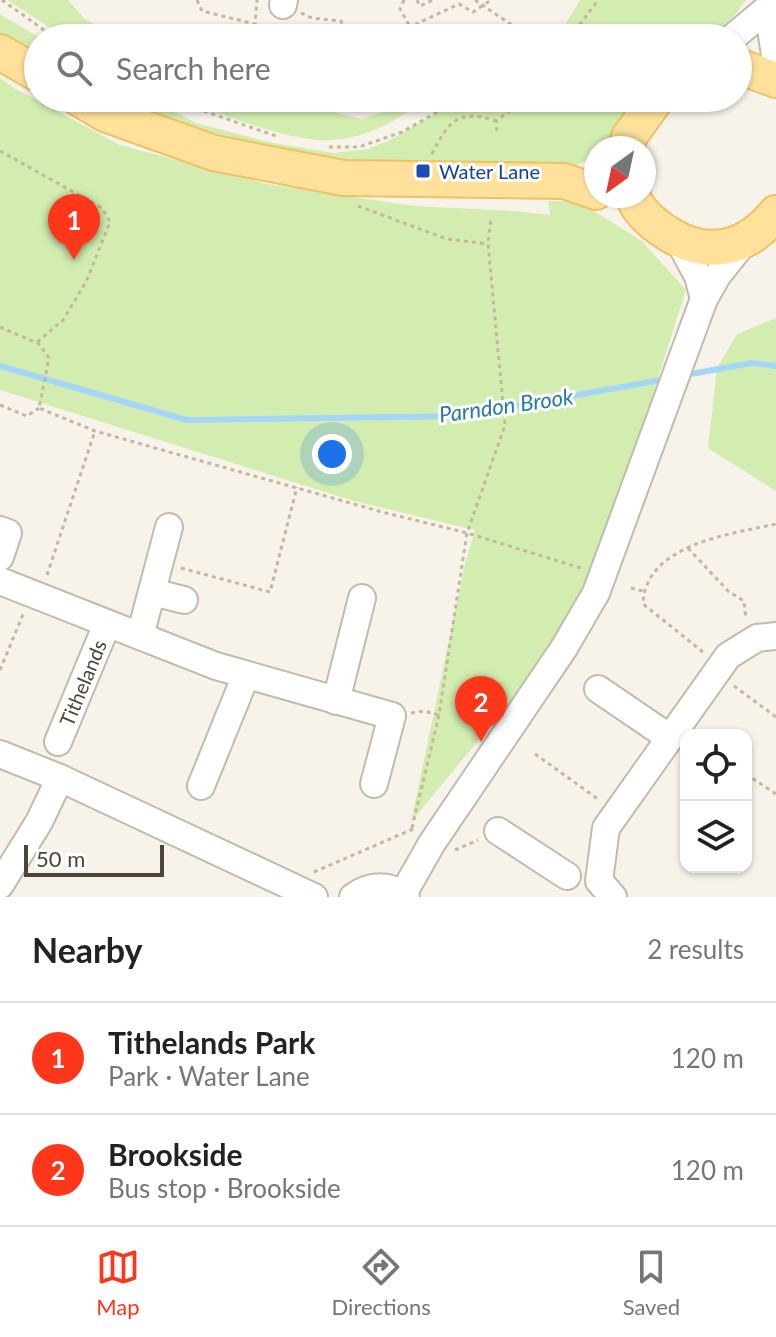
<!DOCTYPE html>
<meta charset="utf-8">
<style>
:root{--surface:#fff;--page:#f6f6f6;--text:#222;--muted:#767676;--line:#e0e0e0;--accent:#ff371a}
body{margin:0;font-family:Lato,sans-serif;background:var(--page);color:var(--text)}
.controls{position:absolute;right:24px;bottom:24px;display:grid;overflow:hidden;border-radius:16px;box-shadow:0 2px 6px #0004}
.controls button{width:72px;height:72px;display:grid;place-items:center;padding:0;border:0;border-bottom:2px solid var(--line);background:var(--surface);color:var(--text);font:40px sans-serif}
.compass{position:absolute;left:584px;top:136px;width:72px;height:72px;border-radius:50%;background:var(--surface);box-shadow:0 2px 6px #0004;rotate:213deg}
.scale{position:absolute;left:24px;bottom:20px;width:140px;box-sizing:border-box;padding-left:8px;border:4px solid #4c4438;border-top:0;font-size:22px;line-height:28px;white-space:nowrap;color:#4c4438;-webkit-text-stroke:6px #fff;paint-order:stroke}
.you{position:absolute;left:332px;top:454px;width:28px;height:28px;margin:-20px;border:6px solid #fff;border-radius:50%;background:#1a73e8;box-shadow:0 0 0 12px #1a73e833}
.badge{display:grid;place-items:center;width:52px;height:52px;border-radius:50%;background:var(--accent);color:#fff;font-size:26px;font-weight:700}
.pin{position:absolute;translate:-50% -66px;filter:drop-shadow(0 2px 4px #0008)}
.pin::after{content:'';position:absolute;top:42px;width:28px;height:24px;background:inherit;clip-path:polygon(0 0,100% 0,50% 100%)}
.list{margin:0;padding:0;list-style:none}
h2{display:flex;justify-content:space-between;align-items:center;height:104px;margin:0;padding:0 32px;font-size:34px}
h2 small{font-size:26px;font-weight:400;color:var(--muted)}
.list li{display:grid;grid-template-columns:52px 1fr auto;gap:24px;align-items:center;box-sizing:border-box;height:112px;padding:0 32px;border-top:2px solid var(--line)}
.list b{display:block;font-size:30px;white-space:nowrap}
.list p{margin:0;font-size:26px;white-space:nowrap;color:var(--muted)}
.list em{font-size:26px;font-style:normal;color:var(--muted)}
.icon{flex:none;width:44px;height:44px;fill:none;stroke:currentColor;stroke-width:2;stroke-linecap:round;stroke-linejoin:round}
.map{position:relative;flex:none;width:776px;height:897px;overflow:hidden}
.search{position:absolute;background:var(--surface);box-shadow:0 2px 6px #0004;left:24px;right:24px;top:24px;height:88px;display:flex;align-items:center;gap:20px;box-sizing:border-box;padding:0 28px;border-radius:44px;color:var(--muted);font-size:30px}
.sheet{height:328px;background:var(--surface)}
nav{display:flex;justify-content:space-around;align-items:center;box-sizing:border-box;height:112px;border-top:2px solid var(--line);background:var(--surface);font-size:22px;color:var(--muted)}
nav a{display:grid;justify-items:center;gap:4px}
nav .on{color:var(--accent)}
.map>svg:first-child{display:block}
.green{fill:#d3edb1}
.lines{fill:none;stroke-linecap:round;stroke-linejoin:round}
.stream{stroke:#a4d6f7;stroke-width:6}
.minor-casing{stroke:#c3bbac;stroke-width:30}
.major-casing{stroke:#eec162;stroke-width:38}
.path{stroke:#c6b79c;stroke-width:3;stroke-dasharray:4 4;stroke-linecap:butt}
.minor{stroke:#fff;stroke-width:26}
.major{stroke:#ffe19c;stroke-width:34}
.transit-dot{fill:#1a4fb4;stroke:#fff;stroke-width:3}
.labels{text-anchor:middle;dominant-baseline:central;stroke-width:6;stroke-linejoin:round;paint-order:stroke}
.transit-label{font-size:20px;fill:#164399;stroke:#fff;text-anchor:start}
.street-label{font-size:20px;fill:#4c4438;stroke:#fff}
.water-label{font-size:22px;font-style:italic;fill:#2478b0;stroke:#fff}
</style>
<div class="map">
<svg width="776" height="897" viewBox="0 0 776 897">
<rect width="100%" height="100%" fill="#f7f3eb"/>
<g class="green">
<polygon points="7,0 68,0 85,19 120,38 66,38"/>
<polygon points="580,0 746,0 734,16 709,38 557,38"/>
<polygon points="0,14 40,38 38,66 0,42"/>
<polygon points="0,78 14,88 120,145 267,184 414,206 515,211 550,215 548,201 578,201 642,241 686,290 602,555 539,667 411,822 465,564 475,530 354,501 0,390"/>
<polygon points="94,98 147,98 196,123 268,142 334,153 368,149 390,140 462,98 640,98 608,146 596,148 596,155 570,169 449,172 247,154"/>
<path d="M 176,98 L 227,98 L 311,106 L 361,119 L 426,98 C 400,120 367,138 332,140 C 289,143 218,112 176,98 Z"/>
<polygon points="776,318 776,491 708,448 717,368 737,334"/>
</g>
<g class="lines">
<g class="stream">
<polyline points="0,366 187,420 461,416 666,379"/>
<polyline points="685,375 752,363 776,366"/>
</g>
<defs>
<g id="minor">
<polyline points="771,0 768,8 776,62"/>
<polyline points="283,5 284,0"/>
<polyline points="732,38 768,8"/>
<polyline points="679,241 698,276 704,299"/>
<polyline points="0,530 8,533 0,557"/>
<polyline points="0,581 216,666 392,716 374,784"/>
<polyline points="152,592 184,600"/>
<polyline points="140,636 169,527"/>
<polyline points="598,689 670,738"/>
<polyline points="336,701 362,598"/>
<path id="s1" d="M 58,742 L 107,624"/>
<polyline points="0,754 60,778 314,897"/>
<polyline points="201,786 246,675"/>
<polyline points="498,831 567,876"/>
<polyline points="0,885 39,822 60,778"/>
<polyline points="403,894 432,843 564,648 596,593 704,299 717,276 744,242"/>
<path d="M 353,897 C 370,884 390,884 406,897"/>
<polyline points="613,897 599,881 606,828 728,656 757,638 776,636"/>
</g>
<g id="major">
<polyline points="0,52 38,74"/>
<polyline points="738,66 776,80"/>
<polyline points="78,98 105,114 214,153 343,178 564,181 596,192"/>
<polyline points="627,148 629,137 657,98"/>
<path d="M 633,196 C 637,209 650,221 661,229 C 702,258 743,254 776,213"/>
</g>
</defs>
<use href="#minor" class="minor-casing"/>
<use href="#major" class="major-casing"/>
<g class="path">
<polyline points="2,0 55,38"/>
<polyline points="197,0 202,11 255,24 257,0"/>
<polyline points="404,0 400,9 409,25"/>
<polyline points="417,0 420,6 433,0"/>
<polyline points="475,0 531,38"/>
<polyline points="301,13 312,18 341,21 349,38"/>
<polyline points="255,24 259,28 294,30 308,38"/>
<polyline points="386,38 459,4 473,12 491,0"/>
<polyline points="570,38 598,0"/>
<polyline points="166,98 279,137"/>
<polyline points="497,131 496,121 527,98"/>
<polyline points="329,147 359,147 402,132 462,98"/>
<polyline points="0,151 102,208 110,222 86,282 63,320 36,343"/>
<path d="M 432,154 C 448,122 458,108 496,121"/>
<polyline points="358,206 447,239 488,244"/>
<polyline points="0,327 39,344 49,358 39,408 95,431 382,512 467,533 581,568"/>
<polyline points="0,405 27,416 39,408"/>
<polyline points="688,548 728,591 744,601 746,619"/>
<polyline points="181,568 270,592 297,487"/>
<polyline points="47,575 95,431"/>
<polyline points="631,588 643,591"/>
<path d="M 703,652 L 643,604 C 645,544 731,534 776,524"/>
<polyline points="0,670 24,612"/>
<polyline points="734,686 776,717"/>
<polyline points="411,713 424,711 439,715"/>
<polyline points="535,754 598,799"/>
<polyline points="746,774 776,794"/>
<polyline points="412,828 439,715 467,533 505,425 488,244 491,218"/>
<polyline points="455,850 478,840"/>
<polyline points="314,872 413,829"/>
</g>
<use href="#minor" class="minor"/>
<use href="#major" class="major"/>
</g>
<rect class="transit-dot" x="415" y="163" width="16" height="16" rx="4"/>
<g class="labels">
<g class="transit-label">
<text x="439" y="171">Water Lane</text>
</g>
<g class="street-label">
<text stroke="none"><textPath href="#s1" startOffset="64">Tithelands</textPath></text>
</g>
<g class="water-label">
<text transform="translate(506 405) rotate(-8)">Parndon Brook</text>
</g>
</g>
</svg>
<div class="controls">
<button><svg class="icon" aria-label="locate" viewBox="0 0 24 24"><circle cx="12" cy="12" r="6"/><path d="M12 2v4M12 18v4M2 12h4M18 12h4"/></svg></button>
<button><svg class="icon" aria-label="layers" viewBox="0 0 24 24"><path d="M12 4l9 5-9 5-9-5zM3 14l9 5 9-5"/></svg></button>
</div>
<svg class="compass" viewBox="-18 -18 36 36"><path d="M0-13l5 13h-10z" fill="#e53935"/><path d="M0 13l5-13h-10z" fill="#767676"/></svg>
<div class="scale">50 m</div>
<div class="you"></div>
<div class="pin badge" style="left:74px;top:260px">1</div>
<div class="pin badge" style="left:481px;top:742px">2</div>
<div class="search"><svg class="icon" aria-label="search" viewBox="0 0 24 24"><circle cx="10" cy="10" r="6"/><path d="M15 15l6 6"/></svg>Search here</div>
</div>
<section class="sheet">
<h2>Nearby<small>2 results</small></h2>
<ul class="list">
<li><span class="badge">1</span><div><b>Tithelands Park</b><p>Park · Water Lane</p></div><em>120 m</em></li>
<li><span class="badge">2</span><div><b>Brookside</b><p>Bus stop · Brookside</p></div><em>120 m</em></li>
</ul>
</section>
<nav>
<a class="on"><svg class="icon" aria-label="map" viewBox="0 0 24 24"><path d="M3 6l6-2 6 2 6-2v14l-6 2-6-2-6 2zM9 4v14M15 6v14"/></svg>Map</a>
<a><svg class="icon" aria-label="directions" viewBox="0 0 24 24"><path d="M12 3l9 9-9 9-9-9zM9 14v-3h6M13 9l2 2-2 2"/></svg>Directions</a>
<a><svg class="icon" aria-label="saved" viewBox="0 0 24 24"><path d="M7 4h10v16l-5-4-5 4z"/></svg>Saved</a>
</nav>
